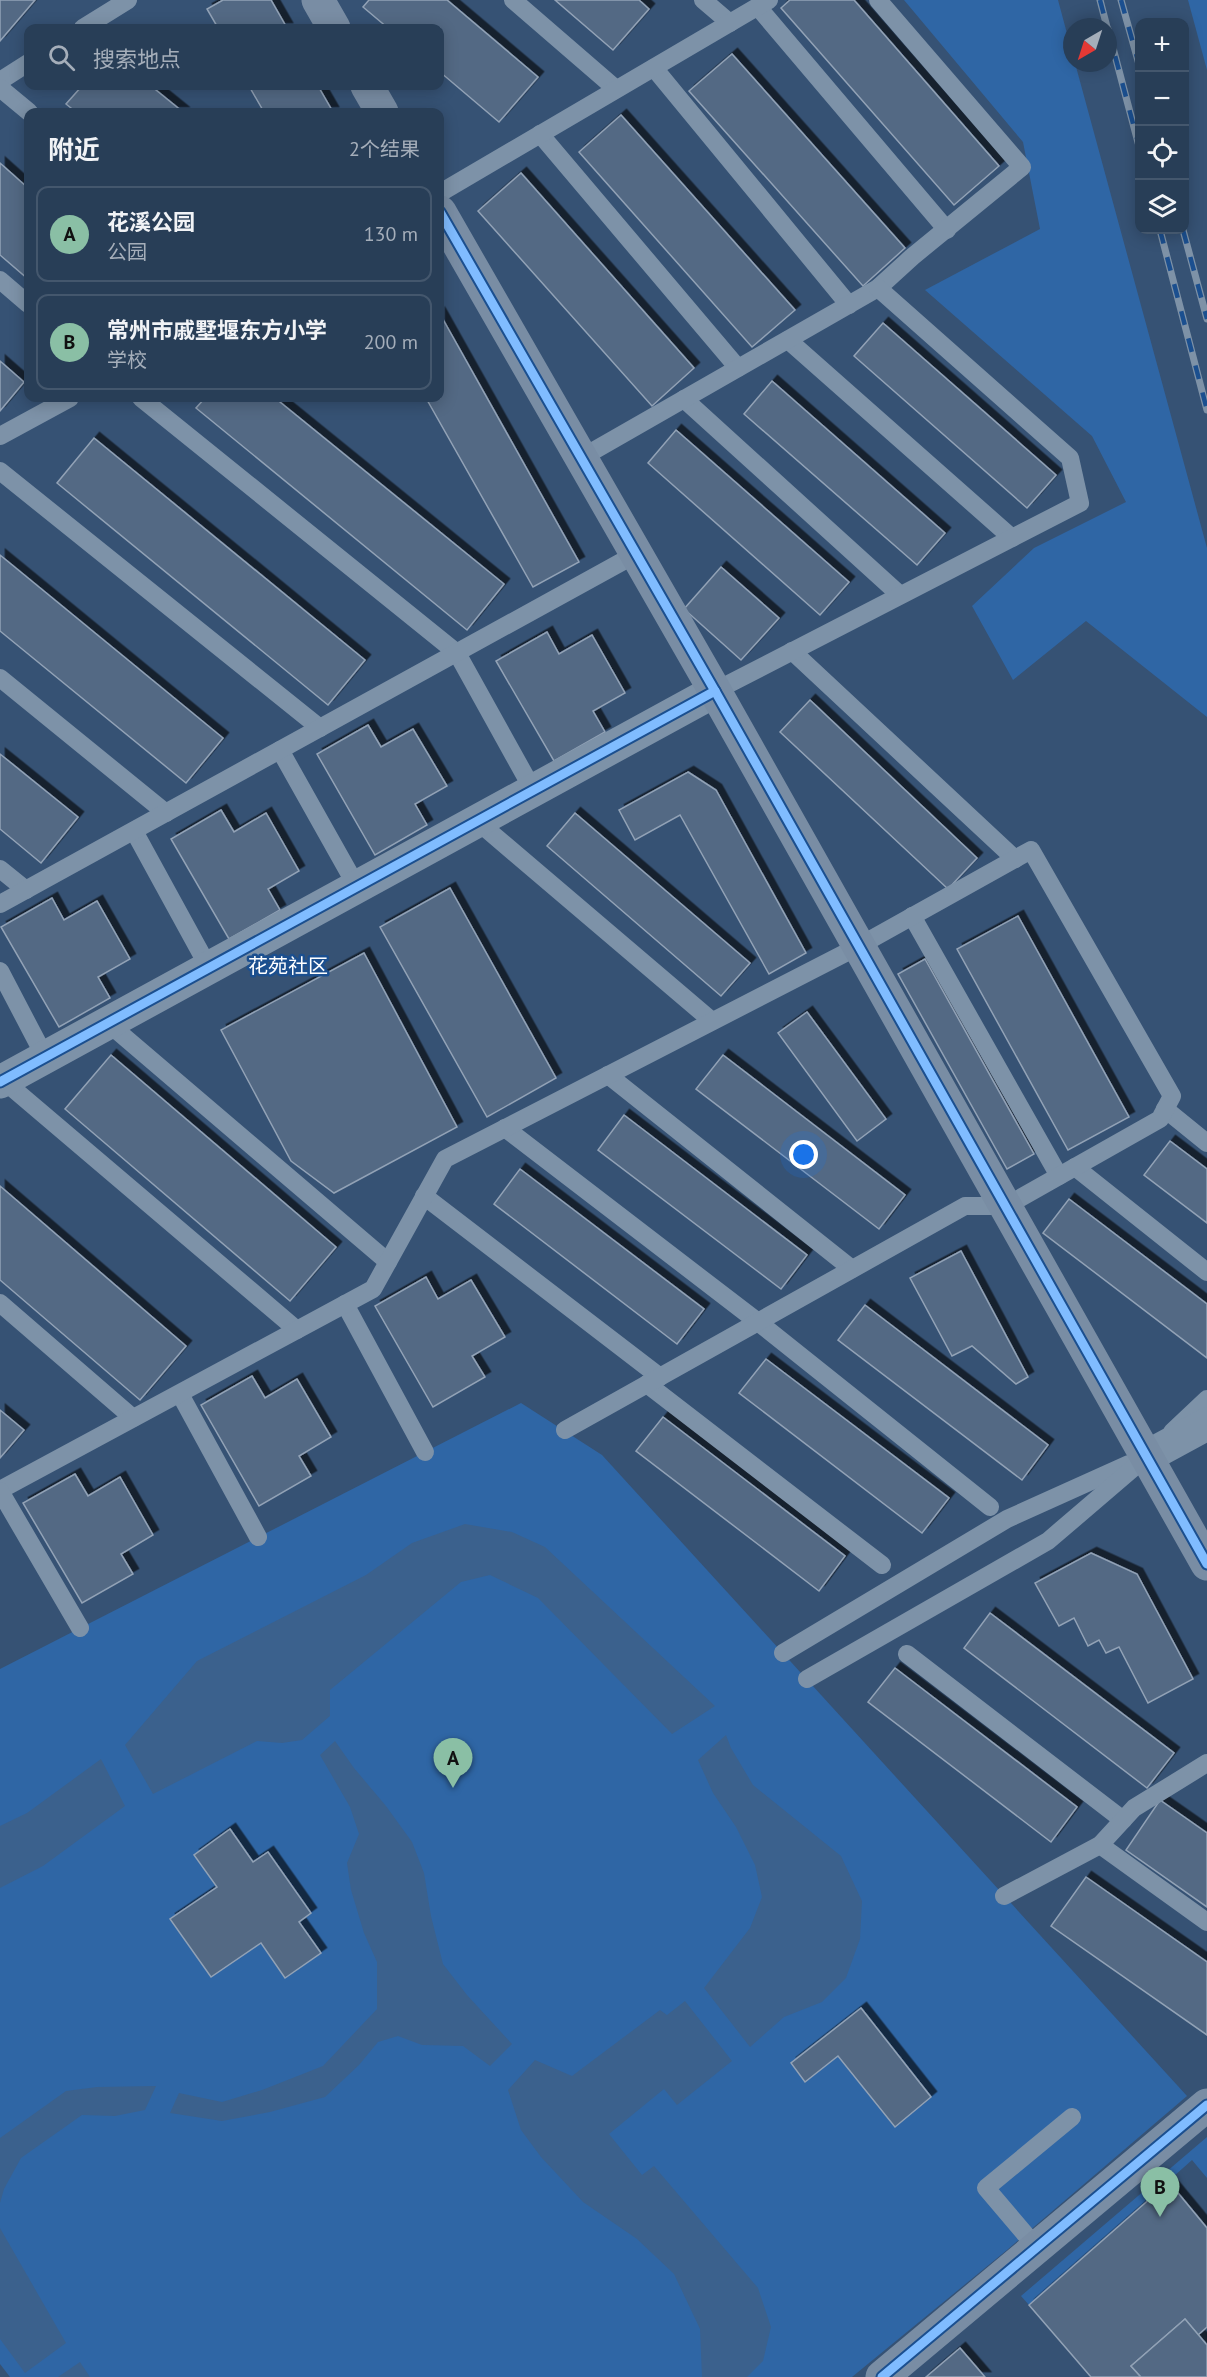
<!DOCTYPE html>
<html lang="zh">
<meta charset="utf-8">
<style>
:root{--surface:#283e57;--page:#30455d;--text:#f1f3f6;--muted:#a5aeba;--line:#44576d;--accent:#8abfa5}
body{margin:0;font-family:"PT Sans","Noto Sans SC",sans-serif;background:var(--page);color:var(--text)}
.controls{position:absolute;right:18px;top:18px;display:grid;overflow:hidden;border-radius:12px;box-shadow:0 3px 15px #0003}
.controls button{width:54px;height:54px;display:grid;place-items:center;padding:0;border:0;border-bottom:2px solid var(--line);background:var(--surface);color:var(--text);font:30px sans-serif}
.compass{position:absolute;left:1063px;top:18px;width:54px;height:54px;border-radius:50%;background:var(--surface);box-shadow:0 3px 15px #0003;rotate:219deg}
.you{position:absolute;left:804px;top:1155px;width:21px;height:21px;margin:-15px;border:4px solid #fff;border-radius:50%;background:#1a73e8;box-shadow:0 0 0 9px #1a73e833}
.badge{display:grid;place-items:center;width:39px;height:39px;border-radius:50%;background:var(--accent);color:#111;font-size:20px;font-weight:700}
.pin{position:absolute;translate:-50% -50px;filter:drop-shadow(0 2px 3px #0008)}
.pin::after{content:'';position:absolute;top:32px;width:21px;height:18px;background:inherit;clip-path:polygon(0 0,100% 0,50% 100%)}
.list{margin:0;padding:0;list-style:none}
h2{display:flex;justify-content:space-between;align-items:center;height:78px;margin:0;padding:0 24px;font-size:26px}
h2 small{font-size:20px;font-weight:400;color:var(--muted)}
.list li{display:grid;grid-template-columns:39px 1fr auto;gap:18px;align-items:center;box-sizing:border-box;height:96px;margin:0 12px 12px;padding:0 12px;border:2px solid var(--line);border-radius:12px}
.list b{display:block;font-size:22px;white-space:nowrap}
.list p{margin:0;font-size:20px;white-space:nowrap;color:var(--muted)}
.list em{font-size:20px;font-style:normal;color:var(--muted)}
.icon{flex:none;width:33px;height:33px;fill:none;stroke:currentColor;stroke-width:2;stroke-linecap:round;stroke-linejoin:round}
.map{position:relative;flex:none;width:1207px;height:2377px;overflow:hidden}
.search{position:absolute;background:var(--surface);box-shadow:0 3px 15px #0003;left:24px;top:24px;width:420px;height:66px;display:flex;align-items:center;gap:15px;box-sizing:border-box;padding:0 21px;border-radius:12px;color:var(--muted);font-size:22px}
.panel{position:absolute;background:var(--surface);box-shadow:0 3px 15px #0003;left:24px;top:108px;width:420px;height:294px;border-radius:12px}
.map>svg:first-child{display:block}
.green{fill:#2f66a5}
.water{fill:#3b618d}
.building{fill:#526984;stroke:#92a2b6;stroke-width:1.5;filter:url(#shadow)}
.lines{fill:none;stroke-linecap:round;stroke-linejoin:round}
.lane{stroke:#7d92a8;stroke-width:18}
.street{stroke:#7d92a8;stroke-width:33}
.secondary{stroke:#798da4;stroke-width:33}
.rail-casing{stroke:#7e92a7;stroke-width:7}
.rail{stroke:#1b4f8f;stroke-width:4.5;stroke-dasharray:14;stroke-linecap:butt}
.cycleway-casing{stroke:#1b4f8f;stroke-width:13}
.cycleway{stroke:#80bcff;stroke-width:9}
.labels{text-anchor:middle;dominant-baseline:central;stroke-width:5;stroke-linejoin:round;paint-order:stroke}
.quarter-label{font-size:20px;fill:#fff;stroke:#1b4f8f}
</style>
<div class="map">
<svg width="1207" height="2377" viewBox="0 0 1207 2377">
<defs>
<filter id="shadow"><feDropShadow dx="5.5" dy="-5.5" stdDeviation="0" flood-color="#0009"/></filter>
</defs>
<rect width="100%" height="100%" fill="#365274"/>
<g class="green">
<polygon points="904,0 1058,0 1072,52 1072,63 1075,63 1207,548 1207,717 1086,621 1013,680 972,606 1034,548 1126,502 1092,436 925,290 1040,229 1023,142"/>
<polygon points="1188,0 1207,0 1207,70"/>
<polygon points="521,1403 602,1455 1187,2096 1007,2250 852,2377 10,2377 0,2364 0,1669"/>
<polygon points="1207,2137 1207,2178 1192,2160 1029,2305 1021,2296"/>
</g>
<g class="water">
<polygon points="465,1524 512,1532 545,1547 715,1706 672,1734 538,1598 490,1575 461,1582 330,1690 330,1716 302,1740 282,1743 257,1741 153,1794 125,1745 197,1661 366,1575 412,1543"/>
<polygon points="726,1735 731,1748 753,1785 841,1856 862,1901 860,1939 846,1978 822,2002 784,2017 750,2047 704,1988 750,1928 762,1897 755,1865 736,1827 713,1793 698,1760"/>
<polygon points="335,1741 354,1768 386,1806 412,1842 424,1873 431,1916 443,1964 467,1995 512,2044 490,2066 463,2046 422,2045 398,2036 378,2042 359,2065 325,2097 270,2112 222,2121 170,2113 179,2093 222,2102 262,2090 323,2066 377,2009 377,1962 364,1933 351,1890 347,1863 359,1834 350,1807 320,1755"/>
<polygon points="101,1759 125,1806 43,1866 0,1888 0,1826 27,1813"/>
<polygon points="685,2001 732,2061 677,2105 664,2089 609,2134 642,2175 654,2166 758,2288 771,2327 763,2361 747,2377 702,2377 700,2329 674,2274 637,2239 583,2202 541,2157 521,2130 508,2090 535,2060 572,2076 660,2010 667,2015"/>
<polygon points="156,2086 145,2110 115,2116 82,2115 21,2158 4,2189 0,2203 0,2138 66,2091 97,2087"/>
<polygon points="0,2228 66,2343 25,2373 0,2339"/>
<polygon points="80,2362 90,2377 58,2377"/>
</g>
<g class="building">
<polygon points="0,0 35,0 0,41"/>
<polygon points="223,0 271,0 287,28 218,28 207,9"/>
<polygon points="369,0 447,0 538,77 499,122 440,72 440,28 388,28 363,7"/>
<polygon points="555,0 639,0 649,9 613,50"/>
<polygon points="790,0 854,0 999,166 954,205 781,8"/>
<polygon points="732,54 905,248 863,286 689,91"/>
<polygon points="82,86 151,86 183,112 76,112 66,104"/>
<polygon points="249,86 318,86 333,112 264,112"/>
<polygon points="621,115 795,310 752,347 579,152"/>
<polygon points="0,163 28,188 28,279 0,255"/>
<polygon points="521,173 694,368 652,406 478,211"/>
<polygon points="440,314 579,562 533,587 426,398 440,398"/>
<polygon points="883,323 1056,475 1027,508 854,356"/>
<polygon points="0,361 24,382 0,411"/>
<polygon points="772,381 945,533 917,565 744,414"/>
<polygon points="205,398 275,398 504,584 467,630 196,408"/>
<polygon points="676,430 849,582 820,615 648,463"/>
<polygon points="94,438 365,660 328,705 57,483"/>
<polygon points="0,555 223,738 186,783 0,631"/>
<polygon points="721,567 779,618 741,660 684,609"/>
<polygon points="547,632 559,654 592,635 625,693 593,711 605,732 554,761 496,661"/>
<polygon points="810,700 977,858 948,889 780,732"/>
<polygon points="368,725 381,747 413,729 447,786 415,804 427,825 375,855 317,754"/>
<polygon points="0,754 78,817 41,863 0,829"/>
<polygon points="688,772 716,790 806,953 769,974 680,815 635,840 619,810"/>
<polygon points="221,810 234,832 266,813 299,871 268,889 280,910 229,939 171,839"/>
<polygon points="575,813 750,963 721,996 547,846"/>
<polygon points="450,888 556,1078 487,1117 380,927"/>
<polygon points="52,898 64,920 97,901 130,959 98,977 110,998 59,1027 1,927"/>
<polygon points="1018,916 1129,1117 1068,1150 957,949"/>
<polygon points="364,953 457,1127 334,1193 291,1161 221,1030"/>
<polygon points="925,959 1034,1154 1007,1169 898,974"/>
<polygon points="807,1012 886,1119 857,1141 778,1033"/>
<polygon points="111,1055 336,1247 290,1301 65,1109"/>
<polygon points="723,1055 905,1195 879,1229 696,1089"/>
<polygon points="624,1115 807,1255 781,1289 598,1150"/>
<polygon points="1170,1141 1207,1169 1207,1223 1144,1175"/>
<polygon points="520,1169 704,1309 677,1344 494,1204"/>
<polygon points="0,1186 186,1346 140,1400 0,1280"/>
<polygon points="1069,1199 1207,1304 1207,1358 1043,1233"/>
<polygon points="961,1251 1028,1377 1016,1384 972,1346 952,1356 910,1278"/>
<polygon points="426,1277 438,1299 471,1280 505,1337 472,1356 485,1377 433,1407 375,1306"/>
<polygon points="865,1305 1048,1445 1022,1480 838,1340"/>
<polygon points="766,1359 949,1498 922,1533 739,1393"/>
<polygon points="252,1376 265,1398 297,1379 331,1437 299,1456 311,1476 259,1506 201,1405"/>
<polygon points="0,1410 24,1430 0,1458"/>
<polygon points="663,1417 845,1556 819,1591 636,1451"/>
<polygon points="75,1474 88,1496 120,1477 153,1535 121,1554 133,1574 82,1603 23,1503"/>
<polygon points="1091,1553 1137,1574 1193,1679 1148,1703 1119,1647 1106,1653 1099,1640 1088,1646 1074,1618 1059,1626 1035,1583"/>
<polygon points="990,1613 1174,1753 1147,1788 964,1648"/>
<polygon points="895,1668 1077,1807 1051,1842 868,1702"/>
<polygon points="1160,1800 1207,1833 1207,1907 1126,1850"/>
<polygon points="230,1829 253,1862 268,1852 311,1913 299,1922 321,1953 285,1978 261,1943 211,1977 170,1919 217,1887 194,1855"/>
<polygon points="1086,1877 1207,1962 1207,2035 1051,1926"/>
<polygon points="861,2008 931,2097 895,2127 838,2056 805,2082 791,2063"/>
<polygon points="1169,2182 1207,2228 1207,2327 1198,2335 1185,2319 1131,2366 1141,2377 1091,2377 1029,2305"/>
<polygon points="1185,2319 1207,2345 1207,2377 1141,2377 1131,2366"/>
<polygon points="960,2348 985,2377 926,2377"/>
</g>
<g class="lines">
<g class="lane">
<polyline points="513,0 616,89"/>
<polyline points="703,0 730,23"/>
<polyline points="758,7 947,230"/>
<polyline points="83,28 128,0"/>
<polyline points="654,68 849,305"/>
<polyline points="0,81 28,63"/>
<polyline points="0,88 29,112"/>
<polyline points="540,134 738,368"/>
<polyline points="440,193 769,0"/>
<polyline points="0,280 28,304"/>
<polyline points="788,340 1012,538"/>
<polyline points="141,398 457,653 533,790"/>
<polyline points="684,399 900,595"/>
<polyline points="0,436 70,398"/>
<polyline points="581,458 878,288 912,257 1022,167 878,0"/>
<polyline points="0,471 320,728"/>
<polyline points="792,651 1015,859"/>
<polyline points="0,678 166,813"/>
<polyline points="715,691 1080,503 1070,458 878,288"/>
<polyline points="280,750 357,887"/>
<polyline points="477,821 712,1021"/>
<polyline points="134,831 209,968"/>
<polyline points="0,869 26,890"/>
<polyline points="0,904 636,554"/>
<polyline points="912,916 1059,1176"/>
<polyline points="0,971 45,1057"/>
<polyline points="108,1023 388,1262"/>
<polyline points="608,1075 852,1269"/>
<polyline points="3,1080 297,1330"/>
<polyline points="1165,1109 1207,1143"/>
<polyline points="505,1128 758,1322 990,1507"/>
<polyline points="1075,1167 1207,1272"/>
<polyline points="424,1196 660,1377"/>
<polyline points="0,1303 133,1418"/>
<polyline points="345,1304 425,1452"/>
<polyline points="647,1384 882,1565"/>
<polyline points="180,1394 258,1537"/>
<polyline points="1172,1432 1207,1399"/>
<polyline points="0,1490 373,1289 445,1159 859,946 1031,850 1172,1096 1160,1119 1006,1206 965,1206 565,1430"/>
<polyline points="0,1491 80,1628"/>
<polyline points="783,1653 1007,1519 1129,1464"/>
<polyline points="907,1654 1123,1820"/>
<polyline points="807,1679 1048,1541 1152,1452"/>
<polyline points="1100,1845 1207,1922"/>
<polyline points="1004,1896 1100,1845 1134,1808 1207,1763"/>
<polyline points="1037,2248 986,2188 1072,2117"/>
</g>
<g class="street">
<polyline points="0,1082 715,691"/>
<polyline points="1148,1456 1207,1424"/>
</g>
<g class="secondary">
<polyline points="318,0 334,28"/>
<polyline points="367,86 382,112"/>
<polyline points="440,212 715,691 1207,1564"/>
<polyline points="882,2377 1207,2105"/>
</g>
<defs>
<g id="rail">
<polyline points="1100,0 1107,27"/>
<polyline points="1121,0 1140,68"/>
<polyline points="1108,29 1140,150"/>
<polyline points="1160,230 1207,410"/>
<polyline points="1183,230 1207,319"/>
</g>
</defs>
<use href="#rail" class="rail-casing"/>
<use href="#rail" class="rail"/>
<defs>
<g id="cycleway">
<polyline points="440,212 715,691 1207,1564"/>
<polyline points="0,1082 715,691"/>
<polyline points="882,2377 1207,2105"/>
</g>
</defs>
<use href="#cycleway" class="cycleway-casing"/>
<use href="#cycleway" class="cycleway"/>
</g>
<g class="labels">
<g class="quarter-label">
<text x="288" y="966">花苑社区</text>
</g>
</g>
</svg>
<div class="controls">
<button>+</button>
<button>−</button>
<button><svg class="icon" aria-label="locate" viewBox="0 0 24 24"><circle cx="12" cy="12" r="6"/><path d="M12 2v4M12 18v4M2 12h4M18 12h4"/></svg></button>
<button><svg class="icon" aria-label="layers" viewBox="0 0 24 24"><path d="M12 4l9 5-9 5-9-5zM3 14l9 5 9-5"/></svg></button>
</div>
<svg class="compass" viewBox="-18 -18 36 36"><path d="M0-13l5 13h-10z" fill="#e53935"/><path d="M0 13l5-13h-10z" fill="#a5aeba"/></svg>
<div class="you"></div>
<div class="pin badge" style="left:453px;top:1788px">A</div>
<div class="pin badge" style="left:1160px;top:2217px">B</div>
<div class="search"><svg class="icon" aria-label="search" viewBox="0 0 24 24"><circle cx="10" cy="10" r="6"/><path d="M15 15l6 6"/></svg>搜索地点</div>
<section class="panel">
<h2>附近<small>2个结果</small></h2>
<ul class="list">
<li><span class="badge">A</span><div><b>花溪公园</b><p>公园</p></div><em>130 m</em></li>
<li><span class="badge">B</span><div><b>常州市戚墅堰东方小学</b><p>学校</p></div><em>200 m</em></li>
</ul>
</section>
</div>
